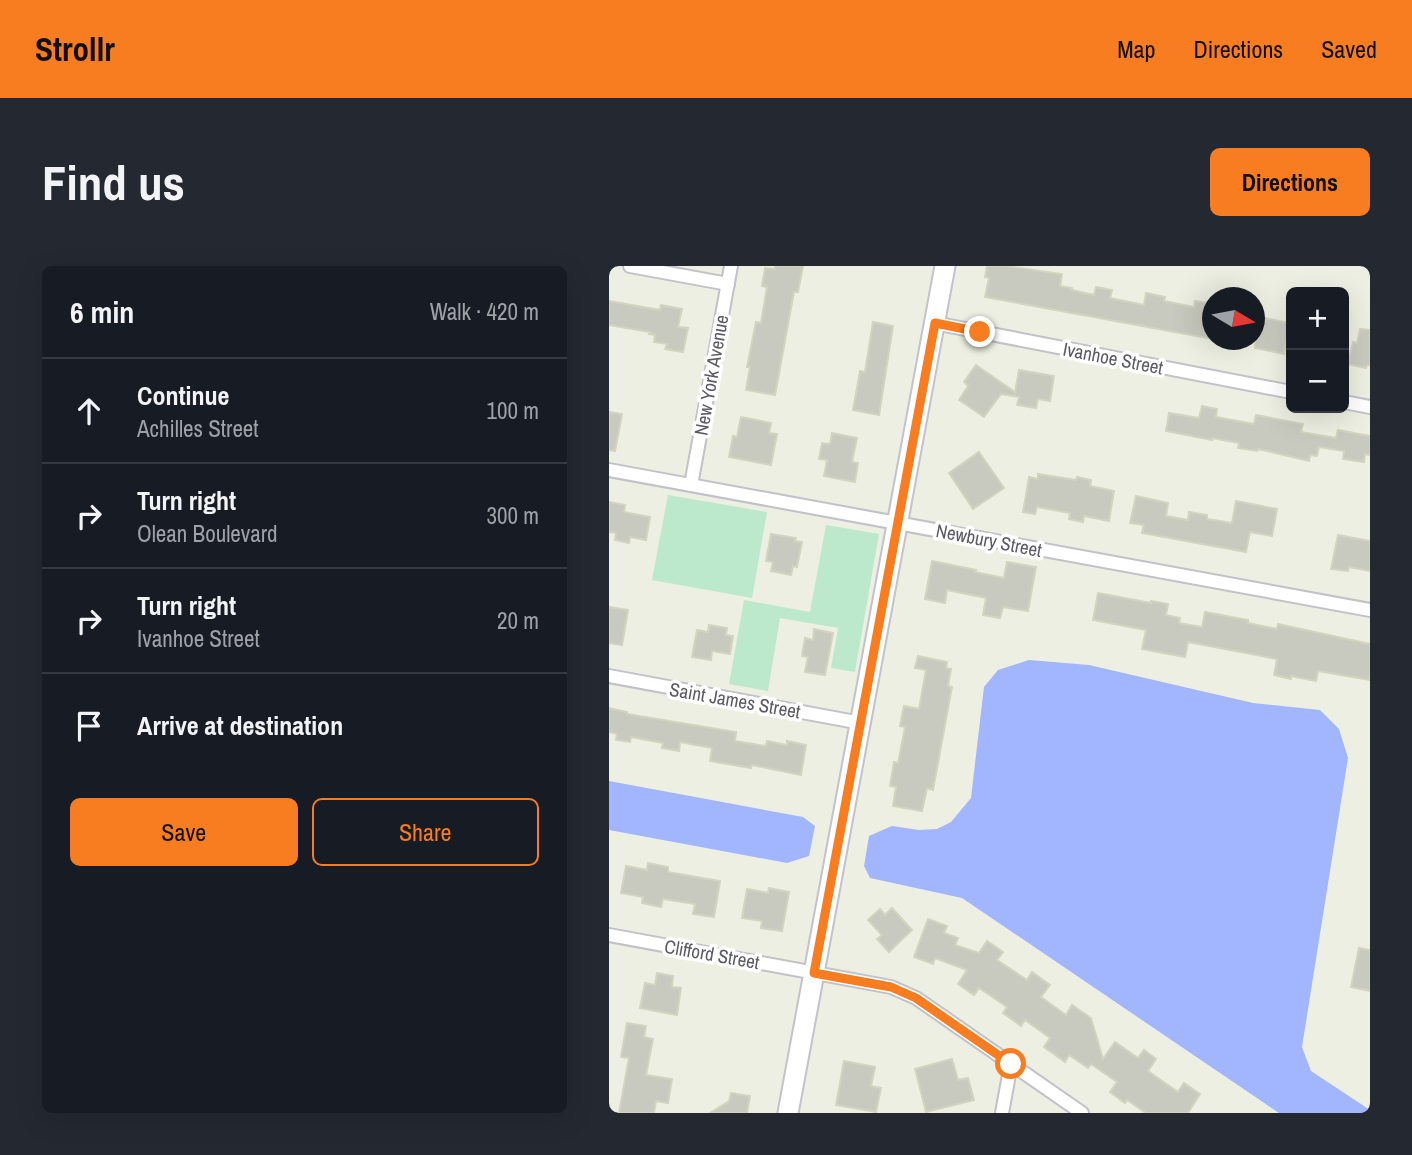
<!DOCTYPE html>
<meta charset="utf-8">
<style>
:root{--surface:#171b24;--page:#242831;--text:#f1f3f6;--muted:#9ea1a6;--line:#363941;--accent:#f77d20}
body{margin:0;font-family:"Archivo Narrow",sans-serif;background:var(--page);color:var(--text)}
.controls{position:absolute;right:21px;top:21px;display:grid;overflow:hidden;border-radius:10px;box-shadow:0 7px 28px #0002}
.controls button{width:63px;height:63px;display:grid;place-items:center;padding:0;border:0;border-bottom:2px solid var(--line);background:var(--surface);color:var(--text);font:35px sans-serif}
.compass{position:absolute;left:593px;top:21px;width:63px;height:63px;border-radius:50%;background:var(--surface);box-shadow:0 7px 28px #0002;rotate:100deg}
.stop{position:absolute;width:21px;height:21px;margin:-16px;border:5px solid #f77d20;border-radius:50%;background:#fff}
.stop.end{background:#f77d20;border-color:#fff;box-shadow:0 2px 7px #0008}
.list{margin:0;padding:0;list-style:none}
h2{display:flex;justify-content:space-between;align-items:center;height:91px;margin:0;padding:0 28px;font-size:30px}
h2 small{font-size:23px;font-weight:400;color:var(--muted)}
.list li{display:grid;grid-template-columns:46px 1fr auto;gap:21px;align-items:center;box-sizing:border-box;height:105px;padding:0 28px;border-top:2px solid var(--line)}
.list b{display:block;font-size:26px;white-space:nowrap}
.list p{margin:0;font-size:23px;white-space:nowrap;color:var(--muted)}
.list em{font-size:23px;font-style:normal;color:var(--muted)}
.actions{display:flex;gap:14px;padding:21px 28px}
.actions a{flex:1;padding:16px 0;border:2px solid var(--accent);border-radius:10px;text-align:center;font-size:24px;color:var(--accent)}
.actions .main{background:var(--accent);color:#111}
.icon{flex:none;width:38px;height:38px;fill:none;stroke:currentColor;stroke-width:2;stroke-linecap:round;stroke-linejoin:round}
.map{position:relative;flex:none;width:761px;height:847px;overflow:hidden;border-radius:10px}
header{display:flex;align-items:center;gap:42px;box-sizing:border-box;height:98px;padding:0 35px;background:var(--accent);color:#111}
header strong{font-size:33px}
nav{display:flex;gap:38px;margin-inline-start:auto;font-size:24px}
.intro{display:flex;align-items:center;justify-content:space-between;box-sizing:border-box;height:168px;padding:0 42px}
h1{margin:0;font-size:49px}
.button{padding:18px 32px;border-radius:10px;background:var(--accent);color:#111;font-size:24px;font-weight:700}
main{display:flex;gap:42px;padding:0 42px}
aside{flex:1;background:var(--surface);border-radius:10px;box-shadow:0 7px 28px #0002}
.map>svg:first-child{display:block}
.green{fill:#bce8cc}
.water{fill:#a2b5ff}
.building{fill:#c9cabf;stroke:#d3d4c0;stroke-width:2}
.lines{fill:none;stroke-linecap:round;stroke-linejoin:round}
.street-casing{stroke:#c1c1ca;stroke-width:16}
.secondary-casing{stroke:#c2c2cc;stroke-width:23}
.street{stroke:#fff;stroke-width:12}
.secondary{stroke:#fff;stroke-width:19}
.route{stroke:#f77d20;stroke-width:9}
.labels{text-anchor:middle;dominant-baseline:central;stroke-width:7;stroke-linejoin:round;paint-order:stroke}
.street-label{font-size:19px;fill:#5b5b64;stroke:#fff}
</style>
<header>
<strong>Strollr</strong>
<nav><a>Map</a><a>Directions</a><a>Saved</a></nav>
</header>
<div class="intro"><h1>Find us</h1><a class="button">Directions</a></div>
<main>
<aside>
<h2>6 min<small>Walk · 420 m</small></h2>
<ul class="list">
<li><svg class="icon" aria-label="ahead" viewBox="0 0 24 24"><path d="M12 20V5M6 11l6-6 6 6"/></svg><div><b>Continue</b><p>Achilles Street</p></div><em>100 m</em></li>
<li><svg class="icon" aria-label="right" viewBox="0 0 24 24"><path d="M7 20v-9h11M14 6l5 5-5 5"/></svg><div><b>Turn right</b><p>Olean Boulevard</p></div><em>300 m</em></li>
<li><svg class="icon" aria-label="right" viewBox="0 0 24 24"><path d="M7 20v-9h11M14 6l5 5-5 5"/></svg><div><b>Turn right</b><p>Ivanhoe Street</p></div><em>20 m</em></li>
<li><svg class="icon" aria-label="arrive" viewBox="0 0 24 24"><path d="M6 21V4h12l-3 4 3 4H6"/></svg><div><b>Arrive at destination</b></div></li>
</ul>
<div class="actions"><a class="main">Save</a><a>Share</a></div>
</aside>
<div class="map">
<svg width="761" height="847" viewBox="0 0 761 847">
<rect width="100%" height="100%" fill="#edefe2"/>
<g class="green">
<polygon points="59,229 158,246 143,332 43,314"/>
<polygon points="217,259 270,268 246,406 222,402 229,362 171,352 159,425 120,418 135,334 201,346"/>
</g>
<g class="water">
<polygon points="420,394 480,399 644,437 711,444 730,463 739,492 693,781 702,805 761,844 761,847 670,847 353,632 261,612 255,600 260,570 283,560 310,564 328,563 342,556 362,532 375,421 389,404"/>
<polygon points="0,515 194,551 206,560 200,590 178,597 0,564"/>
</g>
<g class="building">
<polygon points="166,0 194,0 189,26 185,26 166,129 137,124 141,101 138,101 147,56 152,57 158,21 153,20 156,2 166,3"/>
<polygon points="378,0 397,0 453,8 451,20 463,22 463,24 485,29 487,21 503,24 501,32 535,39 537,27 556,31 555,35 585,41 586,35 604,38 604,73 376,31 380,12 376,11"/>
<polygon points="0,35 51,44 52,39 73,43 69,61 79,62 74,86 56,83 58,78 45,76 46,69 40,68 41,66 0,59"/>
<polygon points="646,50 680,57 675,88 646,82"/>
<polygon points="264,56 284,60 270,149 244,144 251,105 256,106"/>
<polygon points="751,63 761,64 761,99 758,99 757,102 739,98 744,76 748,77"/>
<polygon points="367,99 406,126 410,104 445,110 441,135 429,133 427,142 408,139 410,131 392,128 375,151 350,134 359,120 355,116"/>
<polygon points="593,140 608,143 607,151 645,158 647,149 694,158 692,166 727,172 729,164 761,170 761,189 756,188 755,196 734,193 735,185 710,181 708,190 701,189 700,195 649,183 648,185 629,182 630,177 603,172 603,174 557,165 560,147 590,152"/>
<polygon points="0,146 13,148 6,185 0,184"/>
<polygon points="132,151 162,157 160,167 168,168 162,199 120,191 124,170 128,171"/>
<polygon points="223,167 248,172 243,196 249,197 246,216 215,210 218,194 210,193 213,177 221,178"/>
<polygon points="370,186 395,222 364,243 340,207"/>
<polygon points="429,208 467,214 468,211 482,214 481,220 505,225 500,255 475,250 474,256 460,253 461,247 428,241 426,248 414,246 420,211 429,213"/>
<polygon points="527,230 559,237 557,250 579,254 580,246 598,249 598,253 623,257 627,235 668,243 663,270 641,266 637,286 533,267 535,259 521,257"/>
<polygon points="0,236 16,239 15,246 41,251 37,274 21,271 20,277 6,274 7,267 0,266"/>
<polygon points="162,268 187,272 186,275 193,276 188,301 184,300 182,309 162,305 164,296 157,295"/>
<polygon points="729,269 761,275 761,305 740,301 739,305 722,303"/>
<polygon points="323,295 367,304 366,306 395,312 398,296 427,301 419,345 394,341 391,352 374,349 377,332 338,324 336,337 316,333"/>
<polygon points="489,327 542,337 542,335 559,338 557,349 571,352 570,357 593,361 596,346 639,354 639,357 668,363 669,358 761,378 761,414 709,405 707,415 682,410 682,413 665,409 668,393 579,376 576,391 533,383 537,364 484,354"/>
<polygon points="0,341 19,344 13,379 0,377"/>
<polygon points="100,359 118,362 117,369 124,370 121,388 103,385 102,394 83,391 88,364 99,366"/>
<polygon points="205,363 224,367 216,409 196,406 199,391 193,390 196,372 204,374"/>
<polygon points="309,390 338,396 337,402 342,403 339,420 343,421 324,524 318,522 313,545 284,540 287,521 281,520 285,496 289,497 296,461 291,460 295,440 310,443 317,404 306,402"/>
<polygon points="0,442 18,446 18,448 127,466 126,475 157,480 158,475 178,479 178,475 197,479 192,509 143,499 142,502 101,495 103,482 71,476 70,485 53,482 54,477 22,471 21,476 7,474 8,468 0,466"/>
<polygon points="39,597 59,601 59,606 111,615 105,651 84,648 86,638 54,633 52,641 33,637 34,631 12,627 17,600 38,604"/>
<polygon points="160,622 180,626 173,665 152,662 153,655 133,652 138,623 159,627"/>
<polygon points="283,642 303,664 280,686 268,673 273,669 259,654 271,643 276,649"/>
<polygon points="319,653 338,660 335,667 349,672 346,679 370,687 378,675 394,686 388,694 418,714 423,706 441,719 432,731 457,749 463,739 482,752 494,793 506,776 529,792 535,784 547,793 539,805 569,826 575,817 591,828 579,847 537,847 518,834 516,837 501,826 508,816 482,798 479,802 460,789 456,796 435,781 441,772 416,754 412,760 394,747 398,741 370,722 365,729 349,718 358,704 326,692 324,698 305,691"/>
<polygon points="750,682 761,684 761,725 742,721"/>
<polygon points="48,707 64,710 63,721 72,722 68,749 31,742 36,717 46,719"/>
<polygon points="18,757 37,760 35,771 44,773 37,809 63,813 59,837 47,835 45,847 10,847 20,792 12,791"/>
<polygon points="343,793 349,814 359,812 365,834 317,846 306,803"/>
<polygon points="235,795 266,801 262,820 272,822 267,846 227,839"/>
<polygon points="122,827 141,830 138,847 101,847 120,835"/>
</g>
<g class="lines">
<defs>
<g id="street">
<polyline points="21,0 119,18"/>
<polyline points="325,57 682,126"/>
<polyline points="735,136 761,141"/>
<polyline points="0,204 761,344"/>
<polyline points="82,219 122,0"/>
<polyline points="0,410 252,457"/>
<polyline points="0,669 282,721 307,732 473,847"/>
<polyline points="393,847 402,798"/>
</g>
<polyline id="secondary" points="179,847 336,0"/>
</defs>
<use href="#street" class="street-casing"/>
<use href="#secondary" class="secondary-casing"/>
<use href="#street" class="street"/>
<use href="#secondary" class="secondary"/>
</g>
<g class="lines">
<polyline class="route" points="371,66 326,57 205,707 282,721 307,732 402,798"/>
</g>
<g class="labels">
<g class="street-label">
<text transform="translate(504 92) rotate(11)">Ivanhoe Street</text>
<text transform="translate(102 109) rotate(-80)">New York Avenue</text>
<text transform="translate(380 274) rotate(11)">Newbury Street</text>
<text transform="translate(126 434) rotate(10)">Saint James Street</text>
<text transform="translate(103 688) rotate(10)">Clifford Street</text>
</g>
</g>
</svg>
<div class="controls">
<button>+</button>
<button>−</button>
</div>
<svg class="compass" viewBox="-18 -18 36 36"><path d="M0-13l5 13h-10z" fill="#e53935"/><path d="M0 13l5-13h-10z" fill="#9ea1a6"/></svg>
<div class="stop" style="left:402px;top:798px"></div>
<div class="stop end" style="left:371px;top:66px"></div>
</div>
</main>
